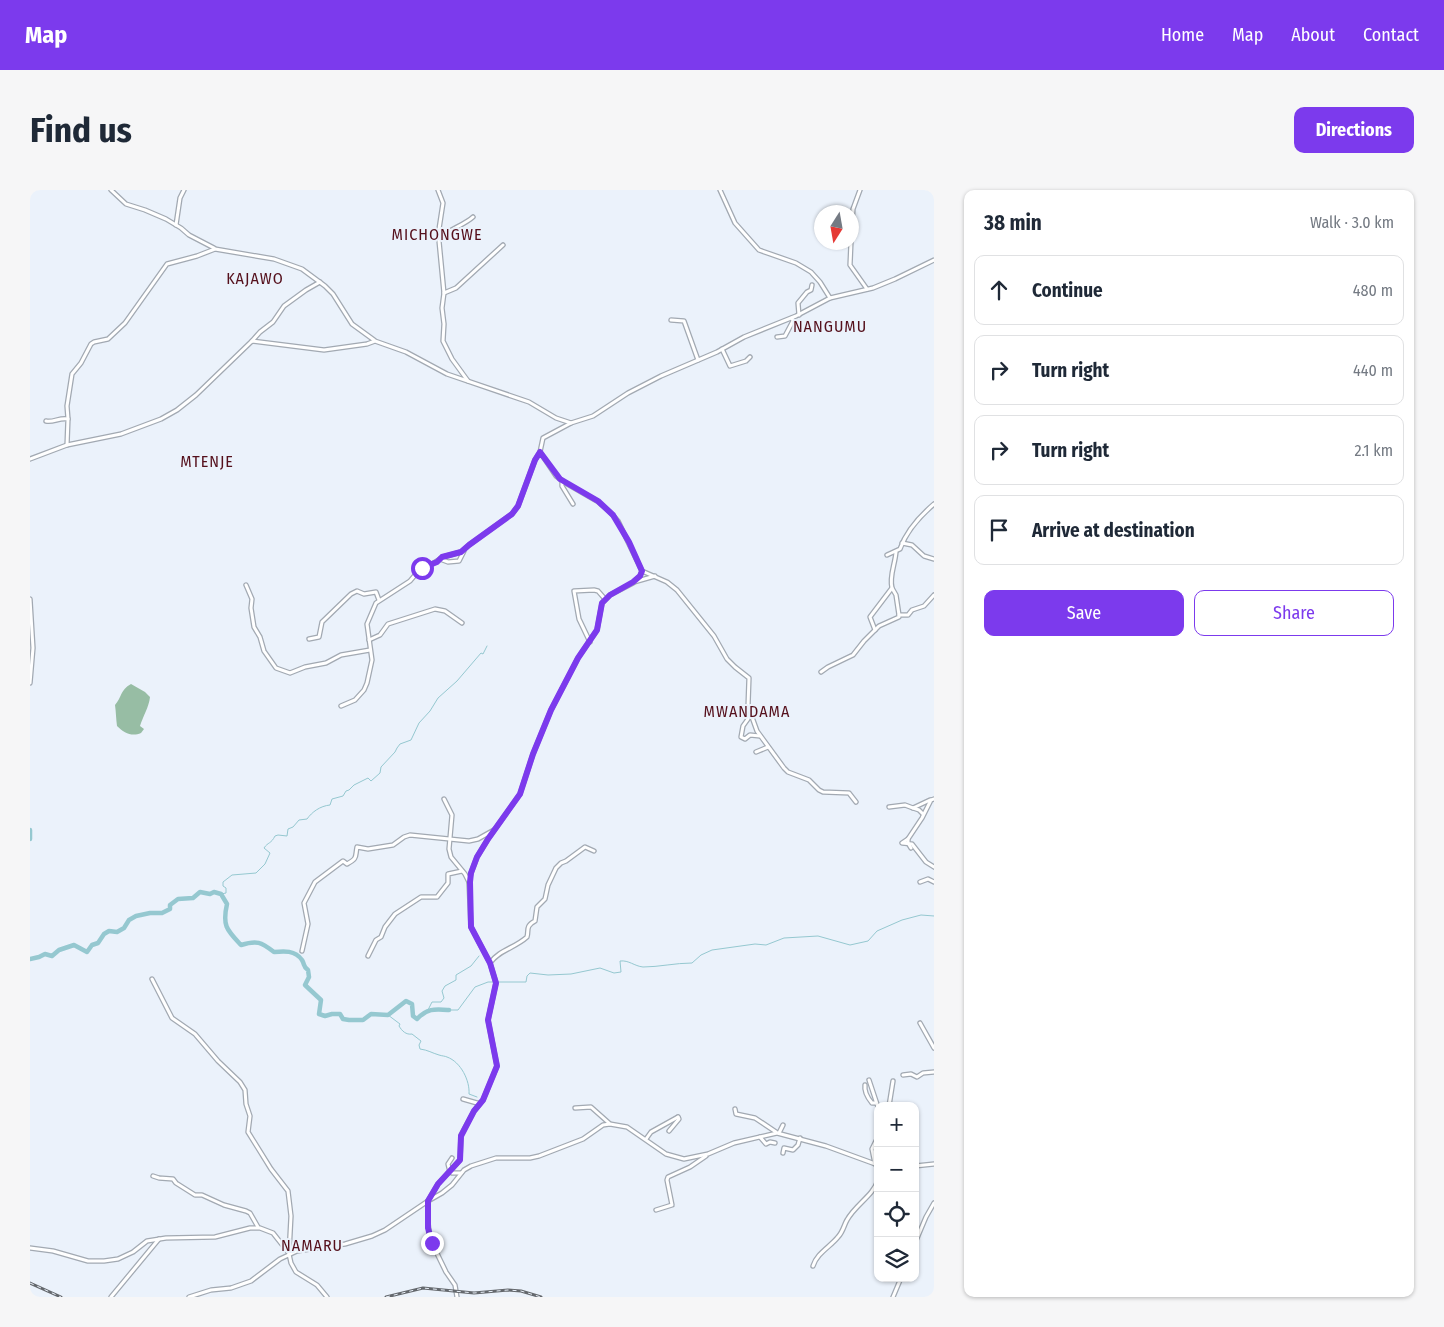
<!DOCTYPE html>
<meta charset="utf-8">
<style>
:root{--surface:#fff;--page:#f6f6f7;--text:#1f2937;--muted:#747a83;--line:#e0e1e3;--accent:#7c3aed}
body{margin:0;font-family:"Fira Sans Condensed",sans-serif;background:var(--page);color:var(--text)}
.controls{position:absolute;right:15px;bottom:15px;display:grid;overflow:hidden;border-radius:10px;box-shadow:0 1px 4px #0004}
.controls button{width:45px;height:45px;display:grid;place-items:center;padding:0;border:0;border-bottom:1px solid var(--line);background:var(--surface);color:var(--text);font:25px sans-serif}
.compass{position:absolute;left:784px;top:15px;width:45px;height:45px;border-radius:50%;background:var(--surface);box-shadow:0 1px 4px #0004;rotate:191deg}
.stop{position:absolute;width:15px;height:15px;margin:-11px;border:4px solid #7c3aed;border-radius:50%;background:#fff}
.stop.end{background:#7c3aed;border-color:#fff;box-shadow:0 1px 5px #0008}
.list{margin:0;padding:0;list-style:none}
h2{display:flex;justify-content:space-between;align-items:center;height:65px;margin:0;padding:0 20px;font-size:21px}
h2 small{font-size:16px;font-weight:400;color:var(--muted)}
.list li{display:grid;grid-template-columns:32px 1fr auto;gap:15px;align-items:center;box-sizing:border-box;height:70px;margin:0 10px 10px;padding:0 10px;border:1px solid var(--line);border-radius:10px}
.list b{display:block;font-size:19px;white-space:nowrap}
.list em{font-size:16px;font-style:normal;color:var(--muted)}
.actions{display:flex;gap:10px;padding:15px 20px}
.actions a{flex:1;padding:11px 0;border:1px solid var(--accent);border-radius:10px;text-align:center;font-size:18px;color:var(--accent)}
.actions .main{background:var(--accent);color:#fff}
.icon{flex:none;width:28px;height:28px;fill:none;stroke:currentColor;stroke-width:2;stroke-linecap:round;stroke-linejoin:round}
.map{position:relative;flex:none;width:904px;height:1107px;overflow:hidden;border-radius:10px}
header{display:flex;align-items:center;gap:30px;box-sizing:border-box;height:70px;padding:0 25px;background:var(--accent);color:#fff}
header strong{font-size:24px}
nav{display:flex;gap:28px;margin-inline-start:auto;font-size:18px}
.intro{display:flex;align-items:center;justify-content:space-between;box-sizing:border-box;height:120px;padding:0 30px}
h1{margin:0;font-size:35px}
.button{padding:12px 22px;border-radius:10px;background:var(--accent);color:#fff;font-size:18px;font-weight:700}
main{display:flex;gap:30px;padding:0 30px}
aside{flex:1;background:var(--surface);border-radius:10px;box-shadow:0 1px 4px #0004}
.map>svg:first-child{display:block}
.forest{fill:#97bda4}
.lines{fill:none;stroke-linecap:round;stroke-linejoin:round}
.stream{stroke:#95c8d0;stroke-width:1}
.river{stroke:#95c8d0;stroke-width:4.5}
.minor-casing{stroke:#a2a9b2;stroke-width:5.5}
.minor{stroke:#fff;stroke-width:3}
.rail-casing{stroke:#64686d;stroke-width:3}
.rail{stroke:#ebf2fb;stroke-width:1;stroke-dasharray:4;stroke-linecap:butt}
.route{stroke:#7c3aed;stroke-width:6}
.labels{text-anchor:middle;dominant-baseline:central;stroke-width:4;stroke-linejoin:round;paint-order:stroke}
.quarter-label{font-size:16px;letter-spacing:1px;fill:#55101c;stroke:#ebf2fb}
</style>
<header>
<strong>Map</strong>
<nav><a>Home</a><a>Map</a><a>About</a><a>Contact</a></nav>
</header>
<div class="intro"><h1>Find us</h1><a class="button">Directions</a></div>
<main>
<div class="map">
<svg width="904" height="1107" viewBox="0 0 904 1107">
<rect width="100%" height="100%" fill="#ebf2fb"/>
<path class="forest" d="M 101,494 L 115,502 L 120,507 C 119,517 113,526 110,536 L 114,539 L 111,543 C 102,547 94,543 87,536 C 86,529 86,522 85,515 C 92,507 90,500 101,494 Z"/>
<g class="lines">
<g class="stream">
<path d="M 191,704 L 196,703 L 196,698 L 193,696 L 193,692 L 202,685 L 226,683 L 235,674 L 240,663 L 234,658 C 238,652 241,654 245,646 L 248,645 L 257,646 L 258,639 L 263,637 L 269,630 L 277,629 C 282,622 290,616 300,615 L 302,609 L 313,606 L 316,601 L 319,600 L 324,595 L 338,588 L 341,591 L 350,583 L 351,577 L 365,562 L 367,558 L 370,554 L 381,550 L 389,533 L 400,521 L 408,508 L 427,491 L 451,463 L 453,464 L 457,456"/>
<polyline points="398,820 402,812 411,812 414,808 412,801 415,796 426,790 426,785 441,776 449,766"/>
<path d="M 419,820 L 428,820 L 445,797 L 458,792 L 496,792 L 497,786 L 500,783 L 518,785 L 541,784 L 570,778 L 584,783 L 591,782 L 590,771 C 599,770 604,776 613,777 C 629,777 645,773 662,773 L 671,765 L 682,760 L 725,754 L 736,755 L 754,748 L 788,746 L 820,755 L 838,751 L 847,741 L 872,730 L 891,725 L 904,726"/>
<path d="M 358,825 L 370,834 L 369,836 C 372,841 376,845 382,844 L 391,851 L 389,855 L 390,859 C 398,860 402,863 409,865 C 412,866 415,866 417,867 C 431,872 440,891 439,904 L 447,907"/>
</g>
<g class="river">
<polyline points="0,640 0,649"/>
<path d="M 0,769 L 9,767 L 15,764 L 22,766 L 29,760 L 44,755 L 57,762 L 62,755 L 68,753 L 74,744 L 79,741 L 87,742 L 94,738 L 99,730 L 106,726 L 120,723 L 132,723 L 140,719 L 140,715 L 148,709 L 163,708 L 170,702 L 180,704 L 184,702 L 191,704 L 197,714 C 192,736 197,740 211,755 C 227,750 231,752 244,762 C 254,761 265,760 272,770 C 275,775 273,777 278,780 L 279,787 L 275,795 L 291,810 L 289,824 L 295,826 L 302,824 L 310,824 L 313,829 L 319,830 L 333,830 L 341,824 L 358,825 L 376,811 L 382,814 L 383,826 L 387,829 C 397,818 405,819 419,820"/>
</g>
<defs>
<g id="minor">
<polyline points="81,0 96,14 115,20 136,29 151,38 159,45 184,58"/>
<polyline points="408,0 413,13 409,39 412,46"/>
<polyline points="690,0 705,33 729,60 766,73 781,82 790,92 800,108"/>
<polyline points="822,34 823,19 830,0"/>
<polyline points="146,35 150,8 154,0"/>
<polyline points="821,52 820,75 837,99"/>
<polyline points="414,103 426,98 473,55"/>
<polyline points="769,125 768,113 777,102 781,100 782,95"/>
<polyline points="641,130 654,131 668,170"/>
<polyline points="747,147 755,146 763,131 762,128"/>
<polyline points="222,151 230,142 243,132 254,116 276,100 290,92"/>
<polyline points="692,159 700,176 716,171 720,167"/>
<path d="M 438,191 L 422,169 L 413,151 L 414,134 L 412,118 L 414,103 L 409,51 C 414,41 433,36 443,27"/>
<polyline points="38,229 37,216 42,184 51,173 61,154 64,152 78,149 95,133 137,74 167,66 185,59 244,69 272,79 295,96 303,104 322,134 344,150"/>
<path d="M 16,231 C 23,233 30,227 38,229 L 37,255"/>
<polyline points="0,269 37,255 91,244 131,229 147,220 166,205 222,151 294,160 337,154 345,151 376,162 417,184 499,212 526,228 541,233"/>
<polyline points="532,292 532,296 543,314"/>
<polyline points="872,353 882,355 894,366 904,369"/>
<path d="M 857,365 L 870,359 C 876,342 890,326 904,314"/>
<polyline points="410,369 418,372 429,371 434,361"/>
<polyline points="612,381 637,392 647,400 684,446 697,469 705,477 719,488 718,516 727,541 754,578 758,582 779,590 789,600 793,602 819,603 826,612"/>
<polyline points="604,392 625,386"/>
<polyline points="216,395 222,409 221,418 224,437 230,447 234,461 246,478 260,483 275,477 296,473 311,465 340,460"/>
<polyline points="862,398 866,405 869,425"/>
<polyline points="0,409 3,458 0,493"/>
<path d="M 845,440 L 840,427 L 862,398 C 859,386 865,375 866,362"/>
<polyline points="279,449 289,447 292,432 321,404 327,401 334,404 346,402 349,410"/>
<polyline points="339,450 350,445 358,434 405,419 415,421 432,433"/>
<polyline points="560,452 549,429 544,401 564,400 568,401 575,409"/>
<polyline points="791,482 798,477 823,465 834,451 849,436 869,427 869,425 878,425 882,420 894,416 904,405"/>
<polyline points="311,516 325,510 334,500 337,493 342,470 337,434 346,413 380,391 391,378 402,374 413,367 431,362 439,355 482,324 488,316 505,270 510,262"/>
<polyline points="718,516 716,518 718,529 713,536 711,547 715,549 720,545 730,546"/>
<polyline points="726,562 738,557"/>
<polyline points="414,609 422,625 419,659 421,667 435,684 439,692"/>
<polyline points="859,617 875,615 883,618 900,610"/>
<polyline points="883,618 889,620 893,624"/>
<polyline points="878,649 872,653 882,654 896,672 904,677"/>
<polyline points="881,658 878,653 878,649 892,628 901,610 904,609"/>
<polyline points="890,692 898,689 904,692"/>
<path d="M 272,761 L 278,734 L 274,713 L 285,692 L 313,671 L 317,674 C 328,668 325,667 327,657 L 338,659 L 363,655 L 374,647 L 380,645 L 439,651 L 448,649 L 464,640"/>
<polyline points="338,766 346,750 351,747 355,737 365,724 391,707 407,707 418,693 418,684 432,681"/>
<path d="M 460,773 C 469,760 485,758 497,747 C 499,741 495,736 505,731 L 507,717 L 515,709 L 518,695 L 526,678 L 531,673 L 536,671 L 555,657 L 564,661"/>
<polyline points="122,789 142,828 165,844 188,871 210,892 215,900 216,914 220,926 218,942 241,979 258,1001 261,1026 259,1064 261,1073 266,1082 287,1095 297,1107"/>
<polyline points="890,833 904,858"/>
<polyline points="873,885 881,884 887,887 893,883 904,882"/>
<polyline points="839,890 848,917"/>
<path d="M 835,895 C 834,902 837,907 842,913 L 846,913"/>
<polyline points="433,909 447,913 449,913"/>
<polyline points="859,916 863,891"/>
<polyline points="545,918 561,917 579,933"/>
<polyline points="705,919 706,924 725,928 746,942"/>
<polyline points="639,941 649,929 648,927"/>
<polyline points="749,943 753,935"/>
<polyline points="730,947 736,954 740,952 745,953"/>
<polyline points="616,949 621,942 648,927"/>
<polyline points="753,963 754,958 763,960 768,955 770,948"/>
<polyline points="422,968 418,974 420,982 422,983 431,983"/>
<polyline points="845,974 842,959 848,947"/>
<polyline points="885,976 904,974"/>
<polyline points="123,986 129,988 143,989 146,993 165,1005 172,1005 194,1015 216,1021 220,1023 228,1037"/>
<polyline points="626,1020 642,1015 637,990 638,987 660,977 676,966"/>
<polyline points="885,1053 896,1027 904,1013"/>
<polyline points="0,1058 23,1061 58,1071 74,1071 88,1069 103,1062 117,1051 136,1048 185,1047 220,1038 230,1038 243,1043 258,1062"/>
<path d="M 783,1076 C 787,1063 800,1057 808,1047 C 813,1042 814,1035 817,1030 C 826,1014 843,1006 848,990"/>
<polyline points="81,1107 129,1049"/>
<polyline points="159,1107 181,1100 201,1098 221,1091 250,1069 267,1061 315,1054 342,1046 355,1040 398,1011 412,1003 422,995 434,980 441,976 466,968 500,968 509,966 553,949 573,935 580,934 597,937 636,964 654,969 678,964 704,953 747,943 796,956 848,975"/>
<polyline points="427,1107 425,1095 416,1082 400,1049 398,1032 398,1011 408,994 430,970 431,945 444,921 453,910 467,876 458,830 466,793 460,773 441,737 439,693 441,683 447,667 458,649 490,604 503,564 521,520 548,468 567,440 572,413 580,405 603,393 610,386 612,381 588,331 579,321 567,311 534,292 526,286 510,262 513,248 541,233 563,226 598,203 631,186 687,162 714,147 766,126 800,108 843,98 865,89 904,70"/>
<polyline points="863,1107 871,1088"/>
</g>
</defs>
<use href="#minor" class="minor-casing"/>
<use href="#minor" class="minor"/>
<defs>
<g id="rail">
<polyline points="0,1093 31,1107"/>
<polyline points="356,1107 393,1098 444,1103 478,1100 491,1101 511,1107"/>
</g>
</defs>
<use href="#rail" class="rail-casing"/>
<use href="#rail" class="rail"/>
</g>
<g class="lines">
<polyline class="route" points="392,378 407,372 412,367 431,362 439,355 482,324 488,316 505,270 510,262 530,289 568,311 583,325 599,352 612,381 610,386 603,392 580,405 572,413 567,440 548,468 521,520 503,564 490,604 458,649 447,667 441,683 440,692 441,737 460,773 466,793 458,830 467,876 453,910 444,921 431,946 430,970 408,994 398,1011 398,1038 402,1053"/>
</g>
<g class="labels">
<g class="quarter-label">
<text x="407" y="44">MICHONGWE</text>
<text x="225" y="88">KAJAWO</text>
<text x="800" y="136">NANGUMU</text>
<text x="177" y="271">MTENJE</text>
<text x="717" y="521">MWANDAMA</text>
<text x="282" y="1055">NAMARU</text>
</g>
</g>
</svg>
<div class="controls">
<button>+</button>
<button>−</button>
<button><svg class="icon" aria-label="locate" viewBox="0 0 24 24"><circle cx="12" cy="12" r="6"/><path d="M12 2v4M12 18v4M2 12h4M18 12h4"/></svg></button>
<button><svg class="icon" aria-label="layers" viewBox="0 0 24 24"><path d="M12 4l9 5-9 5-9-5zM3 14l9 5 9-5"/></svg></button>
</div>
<svg class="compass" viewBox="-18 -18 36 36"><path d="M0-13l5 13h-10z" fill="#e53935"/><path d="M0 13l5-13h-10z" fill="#747a83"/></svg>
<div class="stop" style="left:392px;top:378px"></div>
<div class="stop end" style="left:402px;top:1053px"></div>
</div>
<aside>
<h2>38 min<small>Walk · 3.0 km</small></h2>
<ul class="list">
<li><svg class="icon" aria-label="ahead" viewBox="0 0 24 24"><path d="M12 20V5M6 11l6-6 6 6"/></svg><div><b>Continue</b></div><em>480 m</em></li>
<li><svg class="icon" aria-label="right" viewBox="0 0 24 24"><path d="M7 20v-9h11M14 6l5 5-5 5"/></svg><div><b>Turn right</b></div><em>440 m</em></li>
<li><svg class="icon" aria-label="right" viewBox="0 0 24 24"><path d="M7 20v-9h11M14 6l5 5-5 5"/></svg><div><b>Turn right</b></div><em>2.1 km</em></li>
<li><svg class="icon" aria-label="arrive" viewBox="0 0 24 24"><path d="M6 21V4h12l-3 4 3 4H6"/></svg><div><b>Arrive at destination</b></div></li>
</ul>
<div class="actions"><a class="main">Save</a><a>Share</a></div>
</aside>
</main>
